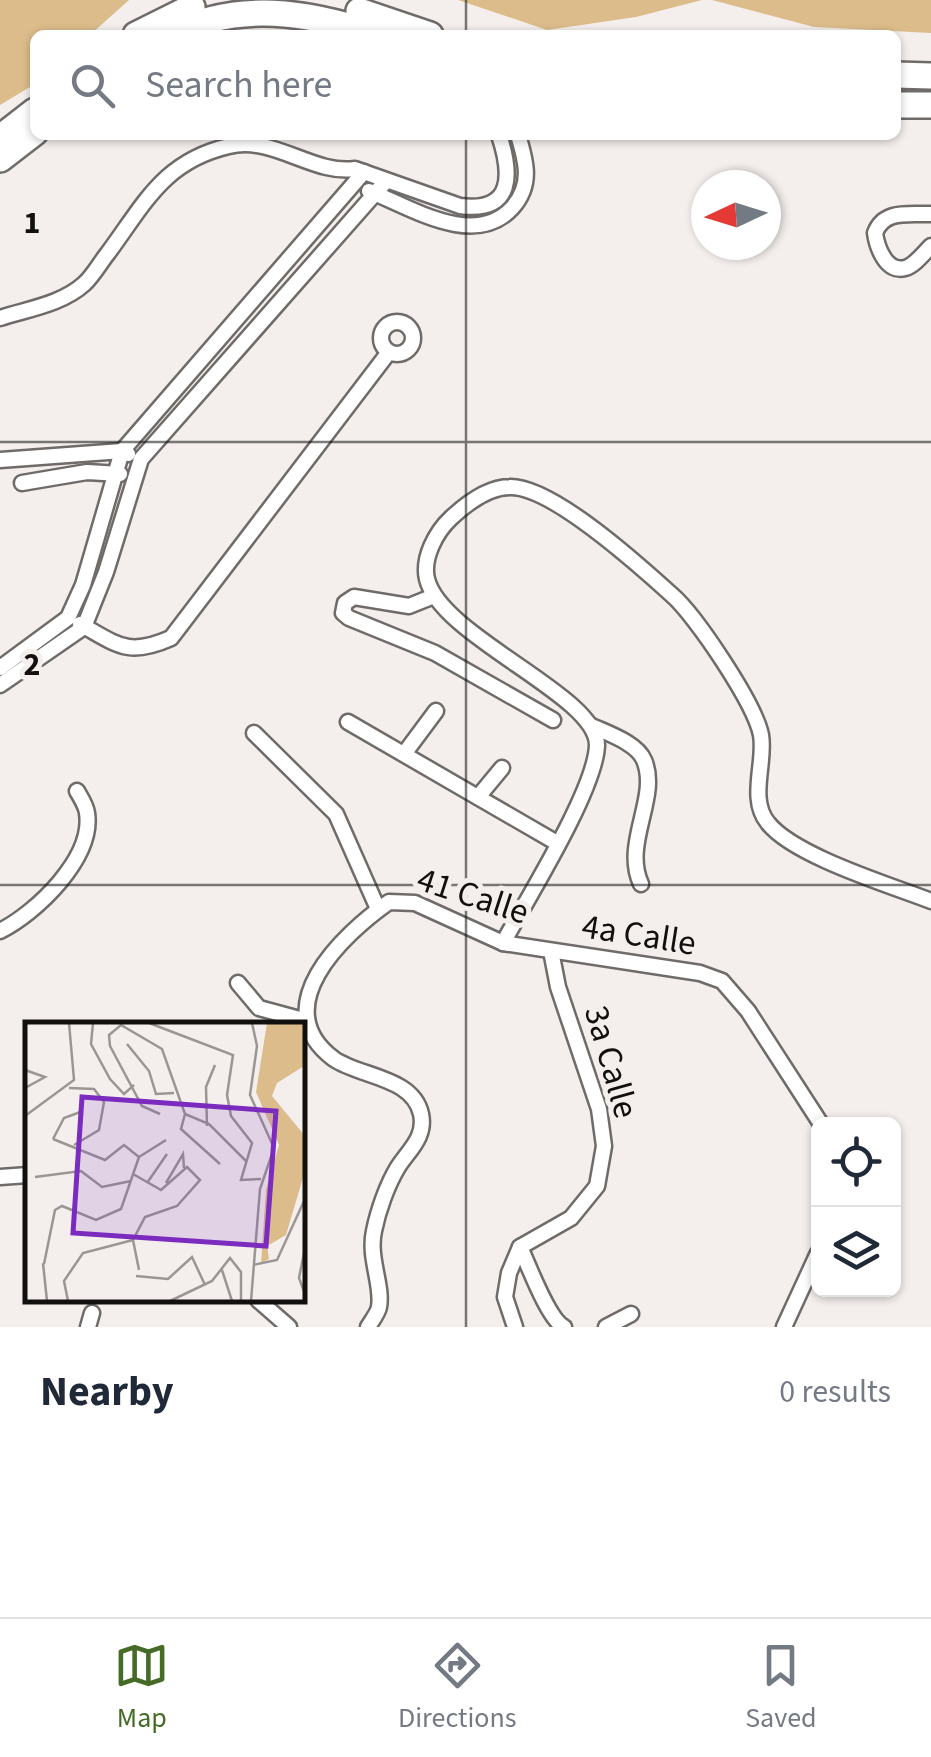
<!DOCTYPE html>
<style>
:root{--surface:#fff;--page:#f6f6f7;--text:#1f2937;--muted:#747a83;--line:#e0e1e3;--accent:#456b26}
body{margin:0;font-family:"Source Sans 3",sans-serif;background:var(--page);color:var(--text)}
.controls{position:absolute;right:30px;bottom:30px;display:grid;overflow:hidden;border-radius:15px;box-shadow:0 2px 8px #0004}
.controls button{width:90px;height:90px;display:grid;place-items:center;padding:0;border:0;border-bottom:2px solid var(--line);background:var(--surface);color:var(--text);font:50px sans-serif}
.compass{position:absolute;left:691px;top:170px;width:90px;height:90px;border-radius:50%;background:var(--surface);box-shadow:0 2px 8px #0004;rotate:266deg}
.list{margin:0;padding:0;list-style:none}
h2{display:flex;justify-content:space-between;align-items:center;height:130px;margin:0;padding:0 40px;font-size:42px}
h2 small{font-size:32px;font-weight:400;color:var(--muted)}
.icon{flex:none;width:55px;height:55px;fill:none;stroke:currentColor;stroke-width:2;stroke-linecap:round;stroke-linejoin:round}
.map{position:relative;flex:none;width:931px;height:1327px;overflow:hidden}
.search{position:absolute;background:var(--surface);box-shadow:0 2px 8px #0004;left:30px;right:30px;top:30px;height:110px;display:flex;align-items:center;gap:25px;box-sizing:border-box;padding:0 35px;border-radius:15px;color:var(--muted);font-size:38px}
.sheet{height:290px;background:var(--surface)}
nav{display:flex;justify-content:space-around;align-items:center;box-sizing:border-box;height:140px;border-top:2px solid var(--line);background:var(--surface);font-size:28px;color:var(--muted)}
nav a{display:grid;justify-items:center;gap:5px}
nav .on{color:var(--accent)}
.map>svg:first-child{display:block}
.forest{fill:#dcbc8a}
.lines{fill:none;stroke-linecap:round;stroke-linejoin:round}
.street-casing{stroke:#6f6b69;stroke-width:19}
.highway-casing{stroke:#6f6b69;stroke-width:30}
.street{stroke:#fff;stroke-width:14}
.highway{stroke:#fff;stroke-width:25}
.grid{fill:none;stroke:#11100f;stroke-width:2.5;stroke-opacity:0.55}
.labels{text-anchor:middle;dominant-baseline:central;stroke-width:10;stroke-linejoin:round;paint-order:stroke}
.street-label{font-size:35px;fill:#11100f;stroke:#f4efed}
.inset-road{fill:none;stroke:#999694;stroke-width:2.5}
.view{fill:#7b2cbf;fill-opacity:0.15;stroke:#7b2cbf;stroke-width:5}
.inset-edge{fill:none;stroke:#11100f;stroke-width:5}
.grid-label{font-size:32px;text-anchor:middle;font-weight:bold;fill:#11100f;stroke:#f4efed;stroke-width:10;stroke-linejoin:round;paint-order:stroke}
</style>
<div class="map">
<svg width="931" height="1327" viewBox="0 0 931 1327">
<rect width="100%" height="100%" fill="#f4efed"/>
<g class="forest">
<polygon points="0,0 129,0 90,35 35,35 35,84 0,105"/>
<polygon points="458,0 702,0 636,17 547,30"/>
<polygon points="712,0 931,0 931,33 814,27"/>
</g>
<g class="lines">
<defs>
<g id="street">
<path d="M 369,191 C 410,207 474,249 512,208 C 533,185 526,161 518,135"/>
<path d="M 931,214 C 909,215 884,209 875,233 C 877,247 886,273 905,268 C 914,266 924,253 931,246"/>
<path d="M 0,318 C 28,309 62,304 84,284 C 93,276 100,263 108,253 C 145,203 164,161 229,146 C 273,135 313,175 355,169 L 460,206 C 514,213 512,174 499,135"/>
<circle cx="397" cy="338" r="16"/>
<polyline points="0,460 122,451 128,454"/>
<polyline points="22,483 87,472 120,474"/>
<polyline points="434,596 409,606 354,597 345,603 343,613 349,618 435,653 553,720"/>
<path d="M 80,624 C 118,645 128,657 171,638 L 389,352"/>
<polyline points="0,668 68,618 83,585 122,451 364,172"/>
<polyline points="0,685 84,627 106,572 141,459 386,181"/>
<polyline points="348,722 557,843"/>
<path d="M 592,726 C 607,733 637,743 644,760 C 660,797 622,843 641,884"/>
<polyline points="254,733 336,814 378,909"/>
<polyline points="404,754 436,711"/>
<polyline points="478,797 502,768"/>
<path d="M 0,931 C 36,913 94,858 87,813 C 86,805 81,798 77,791"/>
<path d="M 503,943 C 527,899 596,789 597,745 C 597,695 441,637 427,579 C 422,558 436,532 451,518 C 466,504 489,487 510,487 C 552,486 640,566 672,595 C 696,616 755,704 761,735 C 766,762 748,799 768,823 C 794,856 890,885 931,901"/>
<polyline points="238,983 259,1008 307,1021"/>
<polyline points="0,1177 28,1175"/>
<path d="M 520,1247 C 529,1266 548,1319 564,1327"/>
<polyline points="258,1300 289,1327"/>
<polyline points="88,1327 92,1313"/>
<path d="M 368,1327 C 371,1322 378,1313 379,1307 C 383,1285 368,1258 374,1231 C 378,1211 387,1185 398,1167 C 409,1150 426,1137 421,1114 C 413,1077 360,1077 334,1059 C 265,1008 342,935 389,902 L 415,903 L 503,943 L 700,973 L 722,981 L 748,1011 L 821,1124"/>
<polyline points="515,1327 505,1297 509,1273 520,1247 571,1218 597,1186 604,1146 599,1109 558,987 551,951"/>
<polyline points="606,1327 631,1314"/>
<polyline points="784,1327 818,1253"/>
</g>
<g id="highway">
<polyline points="359,11 430,35"/>
<polyline points="136,35 192,7"/>
<path d="M 170,35 C 238,0 308,12 378,35"/>
<polyline points="896,75 931,76"/>
<polyline points="896,105 931,105"/>
<polyline points="0,138 35,111"/>
<polyline points="0,159 35,132"/>
</g>
</defs>
<use href="#street" class="street-casing"/>
<use href="#highway" class="highway-casing"/>
<use href="#street" class="street"/>
<use href="#highway" class="highway"/>
</g>
<path class="grid" d="M 466,0 L 466,35M 466,135 L 466,1327M 0,442 L 931,442M 0,885 L 931,885"/>
<g class="labels">
<g class="street-label">
<text transform="translate(473 896) rotate(18)">41 Calle</text>
<text transform="translate(639 935) rotate(9)">4a Calle</text>
<text transform="translate(611 1062) rotate(74)">3a Calle</text>
</g>
</g>
<g transform="translate(25 1022)">
<rect width="280" height="280" fill="#f4efed"/>
<path d="M 242,1 L 280,1 L 279,44 L 252,61 L 247,74 L 280,114 L 280,149 L 261,213 L 242,224 L 244,237 L 236,241 L 241,168 L 254,123 L 231,70 Z" fill="#dcbc8a"/>
<path class="inset-road" d="M 68,1 L 66,22 L 85,57 L 99,72 L 109,63M 124,1 L 208,33 L 202,73 L 206,94 L 227,121 L 216,158 L 236,157M 102,22 L 124,49 L 131,72 L 149,71M 0,48 L 20,55 L 0,66M 44,66 L 69,67 L 79,80 L 74,108 L 49,123M 135,92 L 117,84 L 85,24 L 84,13 L 96,3 L 137,27 L 160,92 L 184,102 L 222,140M 160,92 L 156,107 L 195,142M 0,94 L 49,58 L 44,1M 182,104 L 181,65 L 190,43M 28,117 L 80,138 L 99,123 L 114,135M 28,117 L 39,96 L 58,89M 114,135 L 141,118M 108,152 L 136,168 L 162,145 L 175,158 L 152,184 L 120,195 L 108,218 L 114,248M 10,155 L 56,149 L 77,165 L 106,159M 122,161 L 142,132M 141,161 L 158,132 L 159,146M 280,226 L 274,256 L 280,272M 18,241 L 22,279M 19,242 L 30,188 L 37,184 L 71,198 L 96,187 L 114,135M 228,243 L 252,238 L 280,177M 197,248 L 207,279M 111,254 L 143,257 L 167,235 L 180,263M 43,279 L 39,259 L 58,231 L 108,218M 145,279 L 187,259 L 205,236 L 216,250 L 216,279M 226,279 L 235,167 L 249,126 L 225,73 L 232,24 L 227,1"/>
<path class="view" d="M 57,75 L 251,89 L 241,224 L 48,211 Z"/>
<rect width="280" height="280" class="inset-edge"/>
</g>
<g class="grid-label">
<text x="32" y="233">1</text>
<text x="32" y="675">2</text>
</g>
</svg>
<div class="controls">
<button><svg class="icon" aria-label="locate" viewBox="0 0 24 24"><circle cx="12" cy="12" r="6"/><path d="M12 2v4M12 18v4M2 12h4M18 12h4"/></svg></button>
<button><svg class="icon" aria-label="layers" viewBox="0 0 24 24"><path d="M12 4l9 5-9 5-9-5zM3 14l9 5 9-5"/></svg></button>
</div>
<svg class="compass" viewBox="-18 -18 36 36"><path d="M0-13l5 13h-10z" fill="#e53935"/><path d="M0 13l5-13h-10z" fill="#747a83"/></svg>
<div class="search"><svg class="icon" aria-label="search" viewBox="0 0 24 24"><circle cx="10" cy="10" r="6"/><path d="M15 15l6 6"/></svg>Search here</div>
</div>
<section class="sheet">
<h2>Nearby<small>0 results</small></h2>
<ul class="list">
</ul>
</section>
<nav>
<a class="on"><svg class="icon" aria-label="map" viewBox="0 0 24 24"><path d="M3 6l6-2 6 2 6-2v14l-6 2-6-2-6 2zM9 4v14M15 6v14"/></svg>Map</a>
<a><svg class="icon" aria-label="directions" viewBox="0 0 24 24"><path d="M12 3l9 9-9 9-9-9zM9 14v-3h6M13 9l2 2-2 2"/></svg>Directions</a>
<a><svg class="icon" aria-label="saved" viewBox="0 0 24 24"><path d="M7 4h10v16l-5-4-5 4z"/></svg>Saved</a>
</nav>
